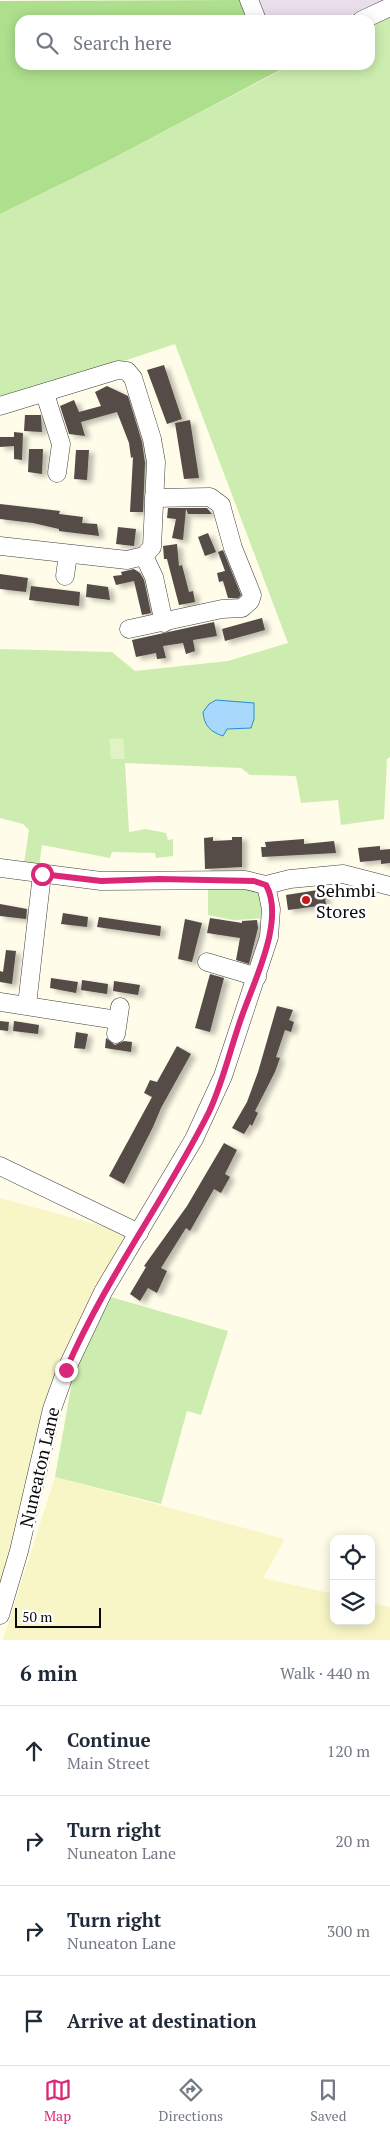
<!DOCTYPE html>
<meta charset="utf-8">
<style>
:root{--surface:#fff;--page:#f6f6f7;--text:#1f2937;--muted:#747a83;--line:#e0e1e3;--accent:#db2777}
body{margin:0;font-family:"PT Serif",serif;background:var(--page);color:var(--text)}
.controls{position:absolute;right:15px;bottom:15px;display:grid;overflow:hidden;border-radius:10px;box-shadow:0 2px 12px #0003}
.controls button{width:45px;height:45px;display:grid;place-items:center;padding:0;border:0;border-bottom:1px solid var(--line);background:var(--surface);color:var(--text);font:25px sans-serif}
.scale{position:absolute;left:15px;bottom:12px;width:86px;box-sizing:border-box;padding-left:5px;border:2px solid #0b0b0b;border-top:0;font-size:14px;line-height:18px;white-space:nowrap;color:#0b0b0b;-webkit-text-stroke:4px #fff;paint-order:stroke}
.stop{position:absolute;width:15px;height:15px;margin:-11px;border:4px solid #db2777;border-radius:50%;background:#fff}
.stop.end{background:#db2777;border-color:#fff;box-shadow:0 1px 5px #0008}
.list{margin:0;padding:0;list-style:none}
h2{display:flex;justify-content:space-between;align-items:center;height:65px;margin:0;padding:0 20px;font-size:21px}
h2 small{font-size:16px;font-weight:400;color:var(--muted)}
.list li{display:grid;grid-template-columns:32px 1fr auto;gap:15px;align-items:center;box-sizing:border-box;height:90px;padding:0 20px;border-top:1px solid var(--line)}
.list b{display:block;font-size:19px;white-space:nowrap}
.list p{margin:0;font-size:16px;white-space:nowrap;color:var(--muted)}
.list em{font-size:16px;font-style:normal;color:var(--muted)}
.icon{flex:none;width:28px;height:28px;fill:none;stroke:currentColor;stroke-width:2;stroke-linecap:round;stroke-linejoin:round}
.map{position:relative;flex:none;width:390px;height:1640px;overflow:hidden}
.search{position:absolute;background:var(--surface);box-shadow:0 2px 12px #0003;left:15px;right:15px;top:15px;height:55px;display:flex;align-items:center;gap:12px;box-sizing:border-box;padding:0 18px;border-radius:15px;color:var(--muted);font-size:19px}
.sheet{height:425px;background:var(--surface)}
nav{display:flex;justify-content:space-around;align-items:center;box-sizing:border-box;height:70px;border-top:1px solid var(--line);background:var(--surface);font-size:14px;color:var(--muted)}
nav a{display:grid;justify-items:center;gap:2px}
nav .on{color:var(--accent)}
.map>svg:first-child{display:block}
.industrial{fill:#eadeeb}
.farmland{fill:#f8f6c6}
.green{fill:#ccedaf}
.forest{fill:#aedf8d}
.pitch{fill:#e0f3c2}
.water{fill:#a8d9fc;stroke:#288bda}
.building{fill:#544c46;filter:url(#shadow)}
.lines{fill:none;stroke-linecap:round;stroke-linejoin:round}
.minor-casing{stroke:#3e3e3e;stroke-width:19}
.minor{stroke:#fff;stroke-width:18}
.route{stroke:#db2777;stroke-width:6}
.poi-dot{fill:#c71717;stroke:#fff;stroke-width:2}
.labels{text-anchor:middle;dominant-baseline:central;stroke-width:5;stroke-linejoin:round;paint-order:stroke}
.poi-label{font-size:18px;fill:#0b0b0b;stroke:#fff;text-anchor:start}
.street-label{font-size:18px;fill:#0b0b0b;stroke:#fff}
</style>
<div class="map">
<svg width="390" height="1640" viewBox="0 0 390 1640">
<defs>
<filter id="shadow"><feDropShadow dx="5" dy="3" stdDeviation="2.5" flood-color="#0004"/></filter>
</defs>
<rect width="100%" height="100%" fill="#fffce9"/>
<polygon class="industrial" points="240,0 390,0 354,20 244,20 245,12"/>
<g class="farmland">
<polygon points="0,1198 128,1233 78,1328 0,1596"/>
<polygon points="55,1477 285,1539 263,1578 334,1594 334,1621 371,1621 371,1603 390,1607 390,1640 3,1640"/>
</g>
<g class="green">
<polygon points="390,16 390,757 387,759 384,819 341,825 338,800 301,803 296,776 250,775 241,768 125,763 129,832 146,829 166,833 168,840 173,839 173,856 156,858 155,853 112,852 110,858 42,845 39,866 24,863 29,830 23,824 0,818 0,649 112,652 135,671 228,661 288,643 175,344 0,402 0,214 104,163 291,65 370,65 370,26"/>
<polygon points="208,886 261,889 266,918 234,920 208,915"/>
<polygon points="111,1297 228,1331 201,1415 187,1411 161,1504 55,1477 74,1371"/>
</g>
<polygon class="forest" points="240,0 245,12 244,20 20,20 20,65 279,65 282,69 104,163 0,214 0,1"/>
<polygon class="pitch" points="123,738 125,759 111,759 109,739"/>
<path class="water" d="M 216,700 L 254,703 L 254,719 L 251,728 L 227,729 L 223,736 C 211,732 204,726 203,712 L 209,704 Z"/>
<g class="building">
<polygon points="164,365 182,419 167,424 147,370"/>
<polygon points="107,386 128,396 142,442 145,463 143,512 130,512 133,457 131,458 129,443 117,412 81,422 85,436 69,434 60,406 74,400 79,412 101,406 95,392"/>
<polygon points="25,415 41,415 42,432 24,431"/>
<polygon points="190,420 199,478 184,479 175,423"/>
<polygon points="14,432 23,433 22,460 14,459 14,446 0,447 0,437 14,437"/>
<polygon points="29,449 43,449 42,474 28,472"/>
<polygon points="76,450 89,450 87,480 74,479"/>
<polygon points="0,504 60,511 59,514 83,517 82,523 97,524 99,536 59,531 59,529 33,523 0,519"/>
<polygon points="168,508 207,508 212,514 188,514 186,509 183,540 172,538 176,519 167,518"/>
<polygon points="118,527 136,529 134,546 116,544"/>
<polygon points="208,533 216,552 205,556 198,537"/>
<polygon points="177,544 179,566 182,565 189,592 193,591 195,602 179,605 167,559 164,559 163,546"/>
<polygon points="223,550 241,595 238,598 228,598 223,581 219,582 217,573 225,571 218,552"/>
<polygon points="134,569 140,573 144,580 151,613 142,615 134,581 116,585 113,576 122,575 121,572"/>
<polygon points="0,574 28,578 26,592 0,589"/>
<polygon points="87,584 108,587 110,600 86,597"/>
<polygon points="31,586 80,592 79,606 29,600"/>
<polygon points="262,618 265,630 225,641 222,629"/>
<polygon points="214,622 217,636 193,640 195,651 186,654 183,643 163,646 166,658 157,659 156,653 136,657 132,640"/>
<polygon points="213,837 213,841 232,840 232,837 242,837 242,867 205,869 204,838"/>
<polygon points="304,839 304,844 334,841 336,853 262,857 261,847 266,847 265,842"/>
<polygon points="380,846 380,850 390,849 390,863 381,864 381,860 360,862 358,848"/>
<polygon points="324,889 326,905 288,910 286,895"/>
<polygon points="0,904 27,909 26,919 0,916"/>
<polygon points="63,913 88,917 87,927 61,924"/>
<polygon points="99,917 161,926 160,936 97,927"/>
<polygon points="210,918 242,923 242,921 257,920 258,928 249,964 236,960 240,938 207,933"/>
<polygon points="185,919 202,923 192,962 178,959"/>
<polygon points="6,950 16,951 12,984 0,982 0,971 3,972"/>
<polygon points="210,974 224,978 210,1032 195,1028"/>
<polygon points="51,978 78,982 76,993 50,988"/>
<polygon points="82,980 108,984 107,994 81,990"/>
<polygon points="114,981 140,985 138,995 113,991"/>
<polygon points="277,1006 293,1010 289,1020 294,1022 291,1032 285,1030 276,1057 280,1058 275,1072 255,1111 258,1113 252,1126 250,1124 244,1134 232,1128 247,1102 258,1072"/>
<polygon points="0,1021 9,1022 8,1031 0,1030"/>
<polygon points="14,1021 39,1025 38,1034 13,1031"/>
<polygon points="76,1032 88,1034 85,1049 74,1048"/>
<polygon points="106,1038 115,1045 124,1041 132,1042 131,1052 105,1048"/>
<polygon points="177,1046 191,1054 161,1108 153,1127 124,1184 109,1176 152,1097 144,1093 150,1080 157,1082"/>
<polygon points="224,1143 237,1150 225,1174 230,1177 221,1193 214,1189 190,1231 186,1228 161,1268 167,1271 157,1293 148,1288 140,1301 130,1294 146,1267 144,1266 187,1206"/>
</g>
<g class="lines">
<defs>
<g id="minor">
<polyline points="249,0 257,20"/>
<polyline points="362,20 390,7"/>
<polyline points="45,394 61,444 57,473"/>
<polyline points="0,406 118,370 127,371 133,378 152,439 156,462 152,547 144,556 127,560 0,546"/>
<polyline points="144,556 154,577 164,623"/>
<polyline points="65,576 68,554"/>
<polyline points="129,629 222,609 242,608 250,601 252,595 233,548 221,505 210,497 154,498"/>
<polyline points="0,868 101,881 245,880 266,885 290,879 343,874 390,886"/>
<polyline points="207,962 257,977"/>
<polyline points="0,1002 117,1020"/>
<polyline points="27,1005 42,874"/>
<polyline points="116,1034 120,1007"/>
<polyline points="0,1166 139,1233"/>
<polyline points="0,1615 19,1551 52,1409 66,1370 103,1292 194,1139 223,1076 269,937 271,909 266,885"/>
</g>
</defs>
<use href="#minor" class="minor-casing"/>
<use href="#minor" class="minor"/>
</g>
<g class="lines">
<path class="route" d="M 42,874 L 101,881 L 159,879 L 254,881 L 266,885 C 284,917 258,973 246,1005 C 232,1040 225,1078 209,1112 C 165,1200 105,1279 66,1370"/>
</g>
<circle class="poi-dot" cx="306" cy="900" r="5"/>
<g class="labels">
<g class="poi-label">
<text x="316" y="890">Sehmbi<tspan x="316" dy="21">Stores</tspan></text>
</g>
<g class="street-label">
<text transform="translate(39 1467) rotate(-77)">Nuneaton Lane</text>
</g>
</g>
</svg>
<div class="controls">
<button><svg class="icon" aria-label="locate" viewBox="0 0 24 24"><circle cx="12" cy="12" r="6"/><path d="M12 2v4M12 18v4M2 12h4M18 12h4"/></svg></button>
<button><svg class="icon" aria-label="layers" viewBox="0 0 24 24"><path d="M12 4l9 5-9 5-9-5zM3 14l9 5 9-5"/></svg></button>
</div>
<div class="scale">50 m</div>
<div class="stop" style="left:42px;top:874px"></div>
<div class="stop end" style="left:66px;top:1370px"></div>
<div class="search"><svg class="icon" aria-label="search" viewBox="0 0 24 24"><circle cx="10" cy="10" r="6"/><path d="M15 15l6 6"/></svg>Search here</div>
</div>
<section class="sheet">
<h2>6 min<small>Walk · 440 m</small></h2>
<ul class="list">
<li><svg class="icon" aria-label="ahead" viewBox="0 0 24 24"><path d="M12 20V5M6 11l6-6 6 6"/></svg><div><b>Continue</b><p>Main Street</p></div><em>120 m</em></li>
<li><svg class="icon" aria-label="right" viewBox="0 0 24 24"><path d="M7 20v-9h11M14 6l5 5-5 5"/></svg><div><b>Turn right</b><p>Nuneaton Lane</p></div><em>20 m</em></li>
<li><svg class="icon" aria-label="right" viewBox="0 0 24 24"><path d="M7 20v-9h11M14 6l5 5-5 5"/></svg><div><b>Turn right</b><p>Nuneaton Lane</p></div><em>300 m</em></li>
<li><svg class="icon" aria-label="arrive" viewBox="0 0 24 24"><path d="M6 21V4h12l-3 4 3 4H6"/></svg><div><b>Arrive at destination</b></div></li>
</ul>
</section>
<nav>
<a class="on"><svg class="icon" aria-label="map" viewBox="0 0 24 24"><path d="M3 6l6-2 6 2 6-2v14l-6 2-6-2-6 2zM9 4v14M15 6v14"/></svg>Map</a>
<a><svg class="icon" aria-label="directions" viewBox="0 0 24 24"><path d="M12 3l9 9-9 9-9-9zM9 14v-3h6M13 9l2 2-2 2"/></svg>Directions</a>
<a><svg class="icon" aria-label="saved" viewBox="0 0 24 24"><path d="M7 4h10v16l-5-4-5 4z"/></svg>Saved</a>
</nav>
